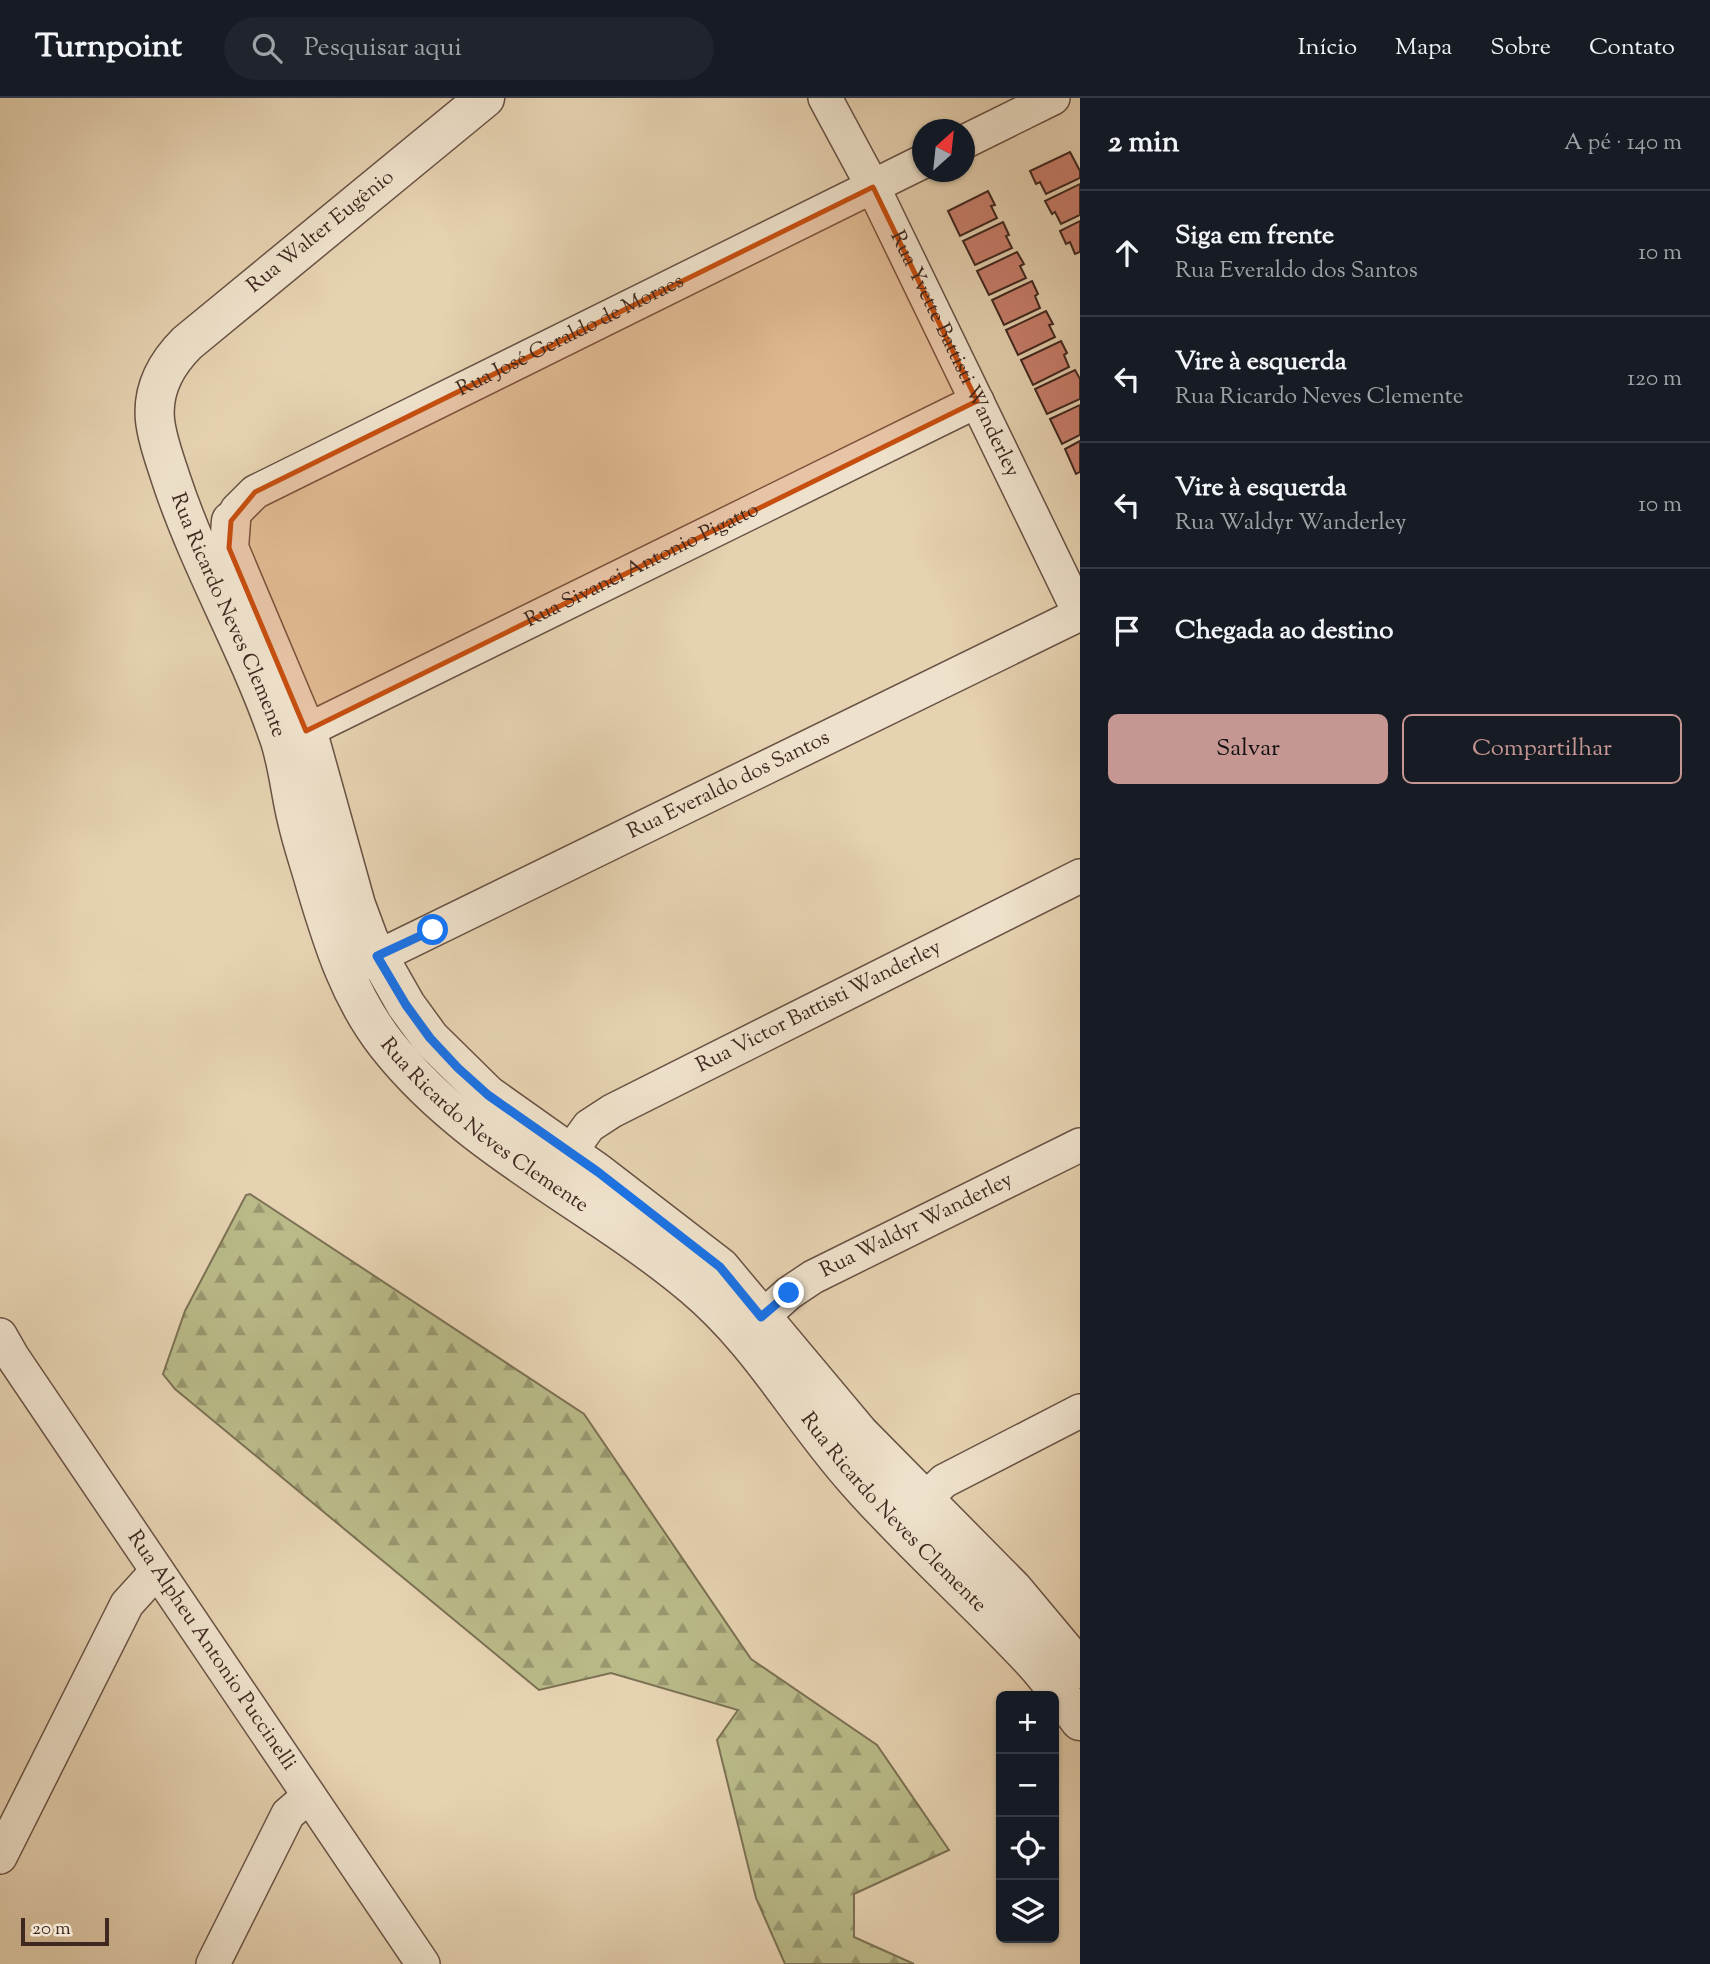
<!DOCTYPE html>
<html lang="pt">
<meta charset="utf-8">
<style>
:root{--surface:#171b24;--page:#20242c;--text:#f1f3f6;--muted:#9ea1a6;--line:#363941;--accent:#c59692}
body{margin:0;font-family:"Sorts Mill Goudy",serif;background:var(--page);color:var(--text)}
.controls{position:absolute;right:21px;bottom:21px;display:grid;overflow:hidden;border-radius:10px;box-shadow:0 2px 5px #0004}
.controls button{width:63px;height:63px;display:grid;place-items:center;padding:0;border:0;border-bottom:2px solid var(--line);background:var(--surface);color:var(--text);font:35px sans-serif}
.compass{position:absolute;left:912px;top:21px;width:63px;height:63px;border-radius:50%;background:var(--surface);box-shadow:0 2px 5px #0004;rotate:27deg}
.scale{position:absolute;left:21px;bottom:18px;width:88px;box-sizing:border-box;padding-left:7px;border:4px solid #3f2820;border-top:0;font-size:19px;line-height:24px;white-space:nowrap;color:#3f2820;-webkit-text-stroke:5px #efe2cc;paint-order:stroke}
.stop{position:absolute;width:21px;height:21px;margin:-16px;border:5px solid #1a73e8;border-radius:50%;background:#fff}
.stop.end{background:#1a73e8;border-color:#fff;box-shadow:0 2px 7px #0008}
.list{margin:0;padding:0;list-style:none}
h2{display:flex;justify-content:space-between;align-items:center;height:91px;margin:0;padding:0 28px;font-size:30px}
h2 small{font-size:23px;font-weight:400;color:var(--muted)}
.list li{display:grid;grid-template-columns:46px 1fr auto;gap:21px;align-items:center;box-sizing:border-box;height:126px;padding:0 28px;border-top:2px solid var(--line)}
.list b{display:block;font-size:26px;white-space:nowrap}
.list p{margin:0;font-size:23px;white-space:nowrap;color:var(--muted)}
.list em{font-size:23px;font-style:normal;color:var(--muted)}
.actions{display:flex;gap:14px;padding:21px 28px}
.actions a{flex:1;padding:16px 0;border:2px solid var(--accent);border-radius:10px;text-align:center;font-size:24px;color:var(--accent)}
.actions .main{background:var(--accent);color:#111}
.icon{flex:none;width:38px;height:38px;fill:none;stroke:currentColor;stroke-width:2;stroke-linecap:round;stroke-linejoin:round}
.map{position:relative;flex:none;width:1080px;height:1866px;overflow:hidden}
header{display:flex;align-items:center;gap:42px;box-sizing:border-box;height:98px;padding:0 35px;background:var(--surface);border-bottom:2px solid var(--line)}
header strong{font-size:33px}
nav{display:flex;gap:38px;margin-inline-start:auto;font-size:24px}
.search{width:490px;height:63px;background:var(--page);display:flex;align-items:center;gap:18px;box-sizing:border-box;padding:0 24px;border-radius:38px;color:var(--muted);font-size:26px}
main{display:flex}
aside{flex:1;background:var(--surface)}
.map>svg:first-child{display:block}
.forest{fill:url(#forest-firs);stroke:#7c7154;stroke-width:2}
.building{fill:#c97f6d;stroke:#3f2820;stroke-width:2}
.lines{fill:none;stroke-linecap:round;stroke-linejoin:round}
.minor-casing{stroke:#695244;stroke-width:36}
.tertiary-casing{stroke:#695244;stroke-width:41}
.minor{stroke:#efe2cc;stroke-width:33}
.tertiary{stroke:#efe2cc;stroke-width:38}
.route{stroke:#1a73e8;stroke-width:9}
.marked{fill:#c64f10;fill-opacity:0.2;stroke:#c64f10;stroke-width:5;stroke-linejoin:round}
.labels{text-anchor:middle;dominant-baseline:central;stroke-width:6;stroke-linejoin:round;paint-order:stroke}
.street-label{font-size:21px;fill:#3f2820;stroke:#efe2cc}
</style>
<header>
<strong>Turnpoint</strong>
<div class="search"><svg class="icon" aria-label="search" viewBox="0 0 24 24"><circle cx="10" cy="10" r="6"/><path d="M15 15l6 6"/></svg>Pesquisar aqui</div>
<nav><a>Início</a><a>Mapa</a><a>Sobre</a><a>Contato</a></nav>
</header>
<main>
<div class="map">
<svg width="1080" height="1866" viewBox="0 0 1080 1866">
<defs>
<pattern id="forest-firs" width="22" height="20" patternUnits="userSpaceOnUse" patternTransform="scale(1.75)"><rect width="22" height="20" fill="#b9ba88"/><path d="M5 1l3.5 6h-7zM16 11l3.5 6h-7z" fill="#98976f"/></pattern>
</defs>
<rect width="100%" height="100%" fill="#e6d2b1"/>
<filter id="stains"><feTurbulence type="fractalNoise" baseFrequency=".00286" numOctaves="4"/><feColorMatrix values="0 0 0 0 .2 0 0 0 0 .09 0 0 0 0 .02 0 0 0 .5 -.17"/></filter>
<radialGradient id="worn" r=".72"><stop offset=".6" stop-color="#630" stop-opacity="0"/><stop offset="1" stop-color="#630" stop-opacity=".3"/></radialGradient>
<polygon class="forest" points="250,1096 584,1316 751,1561 877,1647 949,1752 854,1796 854,1839 914,1866 785,1866 756,1800 717,1642 738,1612 611,1575 539,1592 175,1291 163,1276 185,1213 246,1097"/>
<g class="building">
<polygon points="1070,54 1080,73 1080,80 1046,96 1040,84 1036,86 1030,73"/>
<polygon points="1080,86 1080,117 1061,126 1055,114 1052,116 1045,103"/>
<polygon points="988,93 995,107 991,108 997,120 960,138 948,113"/>
<polygon points="1080,123 1080,154 1075,156 1070,144 1066,146 1060,133"/>
<polygon points="1003,124 1009,137 1006,138 1012,150 975,167 963,143"/>
<polygon points="1017,154 1024,166 1020,168 1026,180 989,197 977,173"/>
<polygon points="1032,183 1038,196 1035,198 1040,210 1004,227 992,202"/>
<polygon points="1046,213 1053,226 1049,227 1055,239 1018,257 1006,232"/>
<polygon points="1061,243 1067,255 1064,257 1069,269 1033,287 1021,262"/>
<polygon points="1075,272 1080,281 1080,301 1047,316 1035,291"/>
<polygon points="1080,307 1080,337 1062,346 1050,321"/>
<polygon points="1080,343 1080,374 1076,376 1065,351"/>
</g>
<g class="lines">
<defs>
<g id="minor">
<path id="s1" d="M 825,0 L 873,89 L 1080,516"/>
<polyline points="964,44 1053,0"/>
<path id="s2" d="M 231,423 L 237,412 L 255,394 L 922,64"/>
<path id="s3" d="M 283,641 L 306,633 L 977,303"/>
<path id="s4" d="M 355,870 L 1080,516"/>
<path id="s5" d="M 555,1075 L 589,1028 L 612,1013 L 1080,778"/>
<path id="s6" d="M 743,1236 L 789,1195 L 813,1179 L 1080,1047"/>
<path id="s7" d="M 0,1237 L 12,1258 L 423,1866"/>
<polyline points="905,1420 944,1383 1080,1313"/>
<polyline points="0,1759 127,1506 157,1473"/>
<polyline points="213,1866 288,1716 309,1698"/>
</g>
<g id="tertiary">
<path id="s8" d="M 485,0 L 187,245 C 166,266 152,291 155,322 C 157,342 165,362 171,381 C 200,469 248,550 278,637 C 288,664 290,695 297,722 C 302,745 310,767 316,789 C 333,846 350,900 387,947 C 469,1051 593,1104 693,1188 C 761,1245 798,1317 855,1381 C 910,1444 974,1500 1031,1561 C 1049,1580 1064,1602 1080,1623"/>
<polyline points="231,423 229,450 310,642 356,807 369,842 406,907 430,940 488,997 598,1075 720,1169 859,1335 1013,1491 1080,1571"/>
</g>
</defs>
<use href="#minor" class="minor-casing"/>
<use href="#tertiary" class="tertiary-casing"/>
<use href="#minor" class="minor"/>
<use href="#tertiary" class="tertiary"/>
</g>
<g class="lines">
<polyline class="route" points="433,832 377,858 406,907 430,940 458,970 488,997 598,1074 720,1169 761,1219 789,1195"/>
</g>
<path class="marked" d="M 873,89 L 977,303 L 306,633 L 229,450 L 231,423 L 255,394 Z"/>
<g class="labels">
<g class="street-label">
<text transform="translate(321 134) rotate(-39)">Rua Walter Eugênio</text>
<text stroke="none"><textPath href="#s2" startOffset="390">Rua José Geraldo de Moraes</textPath></text>
<text stroke="none"><textPath href="#s1" startOffset="287">Rua Yvette Battisti Wanderley</textPath></text>
<text stroke="none"><textPath href="#s3" startOffset="399">Rua Sivanei Antonio Pigatto</textPath></text>
<text stroke="none"><textPath href="#s8" startOffset="681">Rua Ricardo Neves Clemente</textPath></text>
<text stroke="none"><textPath href="#s4" startOffset="416">Rua Everaldo dos Santos</textPath></text>
<text stroke="none"><textPath href="#s5" startOffset="317">Rua Victor Battisti Wanderley</textPath></text>
<text stroke="none"><textPath href="#s8" startOffset="1269">Rua Ricardo Neves Clemente</textPath></text>
<text stroke="none"><textPath href="#s6" startOffset="206">Rua Waldyr Wanderley</textPath></text>
<text stroke="none"><textPath href="#s8" startOffset="1836">Rua Ricardo Neves Clemente</textPath></text>
<text stroke="none"><textPath href="#s7" startOffset="380">Rua Alpheu Antonio Puccinelli</textPath></text>
</g>
</g>
<rect width="100%" height="100%" filter="url(#stains)"/>
<rect width="100%" height="100%" fill="url(#worn)"/>
</svg>
<div class="controls">
<button>+</button>
<button>−</button>
<button><svg class="icon" aria-label="locate" viewBox="0 0 24 24"><circle cx="12" cy="12" r="6"/><path d="M12 2v4M12 18v4M2 12h4M18 12h4"/></svg></button>
<button><svg class="icon" aria-label="layers" viewBox="0 0 24 24"><path d="M12 4l9 5-9 5-9-5zM3 14l9 5 9-5"/></svg></button>
</div>
<svg class="compass" viewBox="-18 -18 36 36"><path d="M0-13l5 13h-10z" fill="#e53935"/><path d="M0 13l5-13h-10z" fill="#9ea1a6"/></svg>
<div class="scale">20 m</div>
<div class="stop" style="left:433px;top:832px"></div>
<div class="stop end" style="left:789px;top:1195px"></div>
</div>
<aside>
<h2>2 min<small>A pé · 140 m</small></h2>
<ul class="list">
<li><svg class="icon" aria-label="ahead" viewBox="0 0 24 24"><path d="M12 20V5M6 11l6-6 6 6"/></svg><div><b>Siga em frente</b><p>Rua Everaldo dos Santos</p></div><em>10 m</em></li>
<li><svg class="icon" aria-label="left" viewBox="0 0 24 24"><path d="M17 20v-9H6M10 6l-5 5 5 5"/></svg><div><b>Vire à esquerda</b><p>Rua Ricardo Neves Clemente</p></div><em>120 m</em></li>
<li><svg class="icon" aria-label="left" viewBox="0 0 24 24"><path d="M17 20v-9H6M10 6l-5 5 5 5"/></svg><div><b>Vire à esquerda</b><p>Rua Waldyr Wanderley</p></div><em>10 m</em></li>
<li><svg class="icon" aria-label="arrive" viewBox="0 0 24 24"><path d="M6 21V4h12l-3 4 3 4H6"/></svg><div><b>Chegada ao destino</b></div></li>
</ul>
<div class="actions"><a class="main">Salvar</a><a>Compartilhar</a></div>
</aside>
</main>
